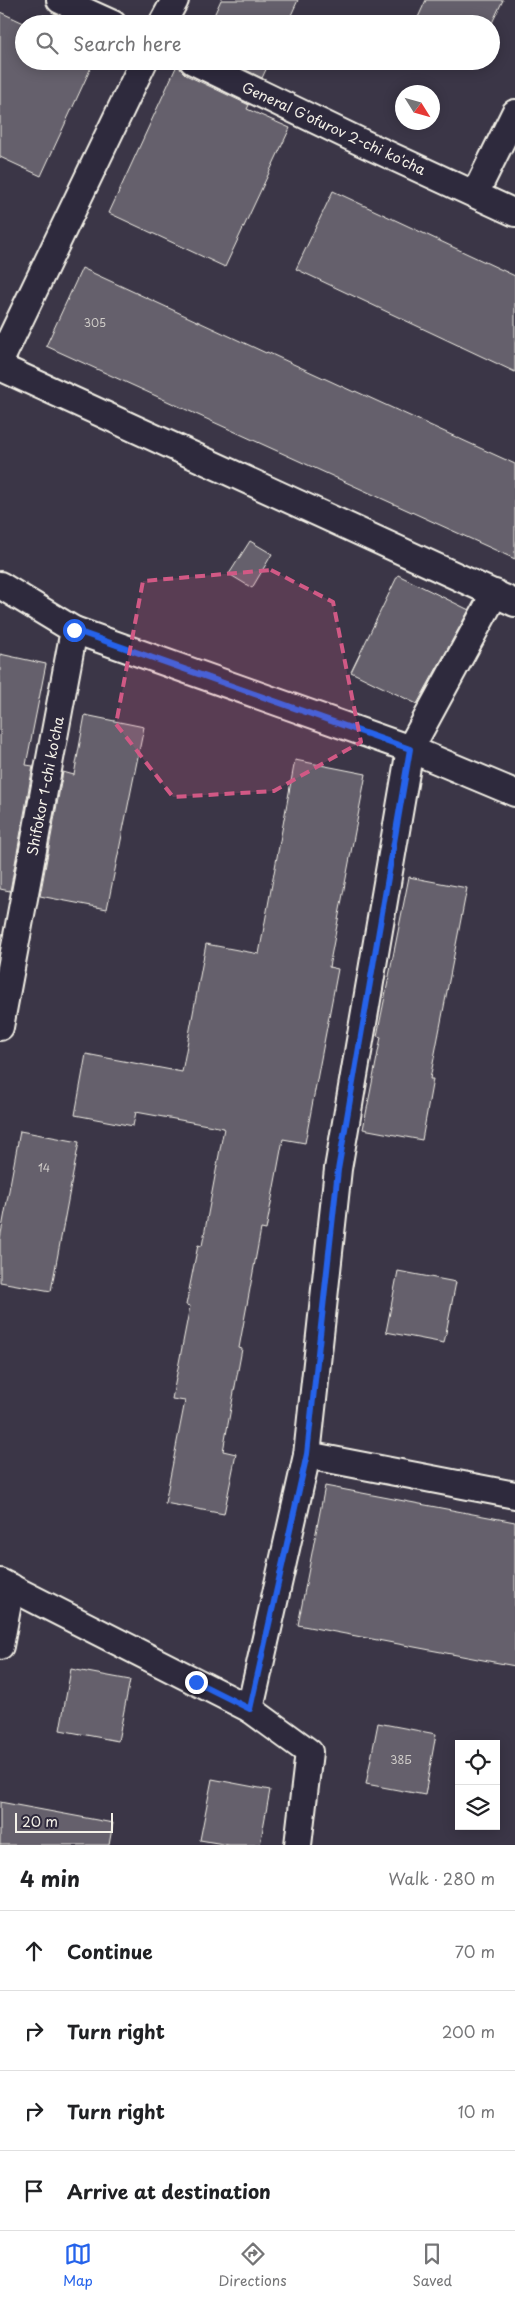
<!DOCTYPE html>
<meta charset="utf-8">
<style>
:root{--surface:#fff;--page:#f2f2f2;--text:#202124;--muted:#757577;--line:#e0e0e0;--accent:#2563eb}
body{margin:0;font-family:"Playpen Sans",sans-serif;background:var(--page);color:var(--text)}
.controls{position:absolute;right:15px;bottom:15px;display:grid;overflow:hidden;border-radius:0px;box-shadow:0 2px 12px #0003}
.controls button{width:45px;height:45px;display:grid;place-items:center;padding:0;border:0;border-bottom:1px solid var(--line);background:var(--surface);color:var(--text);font:25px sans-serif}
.compass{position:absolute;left:395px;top:85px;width:45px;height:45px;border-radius:50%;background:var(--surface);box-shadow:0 2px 12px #0003;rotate:127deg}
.scale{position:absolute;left:15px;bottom:12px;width:98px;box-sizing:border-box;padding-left:5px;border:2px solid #f4f1e8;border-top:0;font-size:14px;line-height:18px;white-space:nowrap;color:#f4f1e8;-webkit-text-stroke:4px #2f2a3d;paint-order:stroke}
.stop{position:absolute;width:15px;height:15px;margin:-11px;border:4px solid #2563eb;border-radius:50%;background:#fff}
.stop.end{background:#2563eb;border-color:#fff;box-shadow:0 1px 5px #0008}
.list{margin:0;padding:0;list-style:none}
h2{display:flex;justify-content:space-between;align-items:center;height:65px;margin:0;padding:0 20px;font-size:21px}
h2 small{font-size:16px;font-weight:400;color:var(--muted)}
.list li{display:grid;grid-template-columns:32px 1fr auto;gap:15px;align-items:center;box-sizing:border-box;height:80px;padding:0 20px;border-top:1px solid var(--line)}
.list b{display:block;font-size:19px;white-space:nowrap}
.list em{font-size:16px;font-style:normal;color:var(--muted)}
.icon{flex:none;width:28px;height:28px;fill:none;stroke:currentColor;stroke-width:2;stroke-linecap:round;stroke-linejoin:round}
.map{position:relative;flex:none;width:515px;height:1845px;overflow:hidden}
.search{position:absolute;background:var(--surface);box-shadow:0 2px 12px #0003;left:15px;right:15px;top:15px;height:55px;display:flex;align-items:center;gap:12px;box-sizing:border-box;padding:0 18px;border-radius:28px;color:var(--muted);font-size:19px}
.sheet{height:385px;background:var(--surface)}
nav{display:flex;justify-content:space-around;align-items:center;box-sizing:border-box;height:70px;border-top:1px solid var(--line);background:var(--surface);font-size:14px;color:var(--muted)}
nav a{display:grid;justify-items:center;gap:2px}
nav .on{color:var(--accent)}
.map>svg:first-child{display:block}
.building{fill:#65616c;stroke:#f4f1e8}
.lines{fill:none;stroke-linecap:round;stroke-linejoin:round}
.minor-casing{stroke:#f4f1e8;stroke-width:30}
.minor{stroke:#2f2a3d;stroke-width:26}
.route{stroke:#2563eb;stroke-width:6}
.marked{fill:#d15985;fill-opacity:0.2;stroke:#d15985;stroke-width:4;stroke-dasharray:10 6;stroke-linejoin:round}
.labels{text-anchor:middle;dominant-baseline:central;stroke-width:4;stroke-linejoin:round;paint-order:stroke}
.number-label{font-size:11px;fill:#d0cdc9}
.street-label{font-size:14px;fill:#f4f1e8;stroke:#2f2a3d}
</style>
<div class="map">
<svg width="515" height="1845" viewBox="0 0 515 1845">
<rect width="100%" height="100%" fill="#3b3647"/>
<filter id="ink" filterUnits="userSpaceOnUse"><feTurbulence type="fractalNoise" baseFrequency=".02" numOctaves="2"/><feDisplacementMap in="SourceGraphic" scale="10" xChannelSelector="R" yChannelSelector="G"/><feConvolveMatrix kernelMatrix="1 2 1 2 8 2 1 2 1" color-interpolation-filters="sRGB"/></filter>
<g filter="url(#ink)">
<g class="building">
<polygon points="221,0 298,0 287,24 210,24"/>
<polygon points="426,0 503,0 491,25 415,24"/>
<polygon points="0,12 26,24 24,24 24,61 94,61 41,176 0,157"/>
<polygon points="228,61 270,61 262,78"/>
<polygon points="178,63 181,70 186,75 249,105 247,109 290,128 225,267 109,213"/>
<polygon points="333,191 515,276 515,372 296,269"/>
<polygon points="82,268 266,353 267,352 354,392 355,391 515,464 515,559 46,346"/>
<polygon points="250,541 272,554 252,588 229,574"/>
<polygon points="398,575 469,610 417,704 351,672"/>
<polygon points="0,654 46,664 26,765 33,766 10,891 0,889"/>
<polygon points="85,715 144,727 107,909 40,896 63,772 74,775"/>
<polygon points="295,760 366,774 329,967 338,969 305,1143 283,1139 266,1230 261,1229 239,1348 242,1349 223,1451 236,1454 224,1514 165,1503 185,1401 172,1399 190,1306 186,1305 198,1245 202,1246 224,1128 136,1112 133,1126 75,1115 86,1054 182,1072 206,944 259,954"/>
<polygon points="409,877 467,888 430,1079 433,1079 422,1140 363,1129 381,1037 377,1036"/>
<polygon points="20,1131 79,1142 51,1291 0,1282 0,1239"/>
<polygon points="398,1271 456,1282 444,1343 386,1332"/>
<polygon points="325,1486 515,1522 515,1666 298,1625"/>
<polygon points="71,1669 130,1680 118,1741 60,1730"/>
<polygon points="378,1723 436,1734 425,1795 366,1784"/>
<polygon points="212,1779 270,1790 260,1845 229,1845 200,1840"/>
<polygon points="0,1802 113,1823 109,1845 0,1845"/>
</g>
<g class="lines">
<defs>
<g id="minor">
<polyline points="60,0 113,24"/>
<polyline points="162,24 175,0"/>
<polyline points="193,61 363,143 515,213"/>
<polyline points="475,194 515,113"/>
<polyline points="0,361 144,61"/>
<polyline points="0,367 515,603"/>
<polyline points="0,585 74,630 0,1027"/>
<polyline points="74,630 410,749 515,793"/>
<polyline points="307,1455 515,1495"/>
<polyline points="0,1582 250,1709 309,1752 298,1845"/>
<polyline points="0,1646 11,1587"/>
<polyline points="250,1709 307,1455 338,1169 410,749 495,593"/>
</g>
</defs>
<use href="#minor" class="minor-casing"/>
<use href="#minor" class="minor"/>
</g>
</g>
<g class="lines" filter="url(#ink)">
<polyline class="route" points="74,630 410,749 338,1170 307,1454 250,1709 196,1682"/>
</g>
<path class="marked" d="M 271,570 L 333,602 L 361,742 L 274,791 L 173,797 L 116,724 L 143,581 Z"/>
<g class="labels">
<g class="number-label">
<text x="95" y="322">305</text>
<text x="44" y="1167">14</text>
<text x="401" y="1759">38Б</text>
</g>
<g class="street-label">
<text transform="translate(334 128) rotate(25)">General G'ofurov 2-chi ko'cha</text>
<text transform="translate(45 786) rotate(-79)">Shifokor 1-chi ko'cha</text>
</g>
</g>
</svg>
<div class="controls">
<button><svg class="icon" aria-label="locate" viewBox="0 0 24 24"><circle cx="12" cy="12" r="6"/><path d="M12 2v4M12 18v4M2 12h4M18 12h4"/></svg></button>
<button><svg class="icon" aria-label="layers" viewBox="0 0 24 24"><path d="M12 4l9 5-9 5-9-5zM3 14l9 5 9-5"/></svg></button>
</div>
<svg class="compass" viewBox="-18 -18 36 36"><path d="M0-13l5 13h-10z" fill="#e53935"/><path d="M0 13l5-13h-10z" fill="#757577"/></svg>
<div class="scale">20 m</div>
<div class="stop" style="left:74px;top:630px"></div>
<div class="stop end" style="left:196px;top:1682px"></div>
<div class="search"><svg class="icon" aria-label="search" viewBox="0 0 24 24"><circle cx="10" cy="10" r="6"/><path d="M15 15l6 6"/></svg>Search here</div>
</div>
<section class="sheet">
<h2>4 min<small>Walk · 280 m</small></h2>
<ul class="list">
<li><svg class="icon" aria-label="ahead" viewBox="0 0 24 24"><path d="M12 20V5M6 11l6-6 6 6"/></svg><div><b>Continue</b></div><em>70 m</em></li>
<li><svg class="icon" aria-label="right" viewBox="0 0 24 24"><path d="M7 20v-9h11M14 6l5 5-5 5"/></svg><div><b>Turn right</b></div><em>200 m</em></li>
<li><svg class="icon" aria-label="right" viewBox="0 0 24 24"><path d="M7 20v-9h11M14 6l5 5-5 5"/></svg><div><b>Turn right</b></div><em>10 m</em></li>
<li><svg class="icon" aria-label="arrive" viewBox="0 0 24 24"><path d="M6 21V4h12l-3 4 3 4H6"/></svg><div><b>Arrive at destination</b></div></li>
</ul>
</section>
<nav>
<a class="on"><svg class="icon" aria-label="map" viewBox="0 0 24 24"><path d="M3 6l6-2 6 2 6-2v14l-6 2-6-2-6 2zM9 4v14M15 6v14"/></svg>Map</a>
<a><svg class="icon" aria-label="directions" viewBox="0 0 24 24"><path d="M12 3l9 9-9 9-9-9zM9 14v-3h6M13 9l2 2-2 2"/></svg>Directions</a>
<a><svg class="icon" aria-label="saved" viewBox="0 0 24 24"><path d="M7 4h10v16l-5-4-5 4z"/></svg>Saved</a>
</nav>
